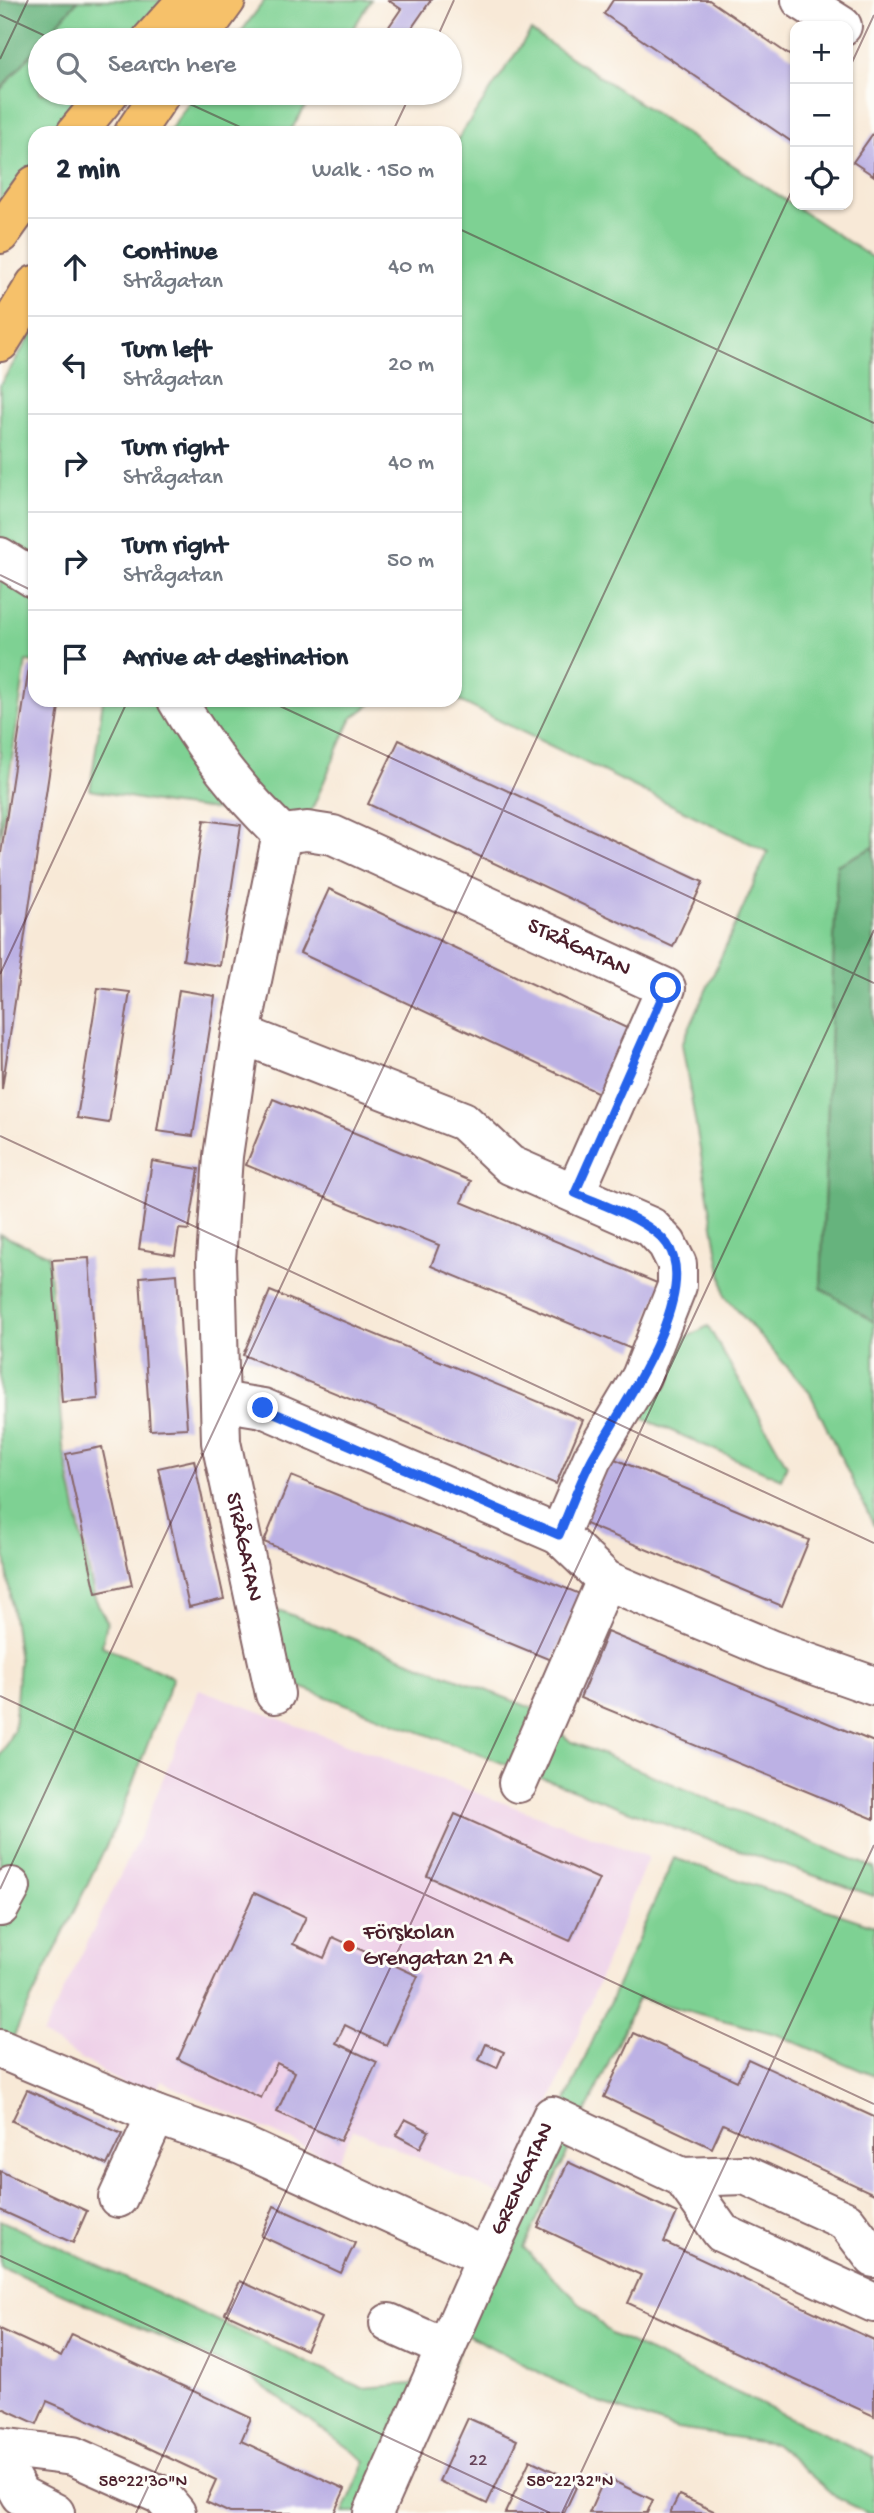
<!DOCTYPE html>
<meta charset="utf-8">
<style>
:root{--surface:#fff;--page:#f2f2f3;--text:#1f2937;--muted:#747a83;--line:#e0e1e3}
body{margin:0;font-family:"Gochi Hand",sans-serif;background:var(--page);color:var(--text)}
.controls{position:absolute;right:21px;top:21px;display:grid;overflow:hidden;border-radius:14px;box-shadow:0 2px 5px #0004}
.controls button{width:63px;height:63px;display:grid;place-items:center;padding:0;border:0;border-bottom:2px solid var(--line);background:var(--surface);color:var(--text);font:35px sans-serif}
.stop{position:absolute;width:21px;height:21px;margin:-16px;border:5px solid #2563eb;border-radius:50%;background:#fff}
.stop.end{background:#2563eb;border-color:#fff;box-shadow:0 2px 7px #0008}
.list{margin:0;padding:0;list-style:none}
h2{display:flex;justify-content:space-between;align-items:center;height:91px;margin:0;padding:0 28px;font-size:30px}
h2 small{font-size:23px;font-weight:400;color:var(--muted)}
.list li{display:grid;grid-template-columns:46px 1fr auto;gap:21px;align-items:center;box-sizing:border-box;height:98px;padding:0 28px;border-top:2px solid var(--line)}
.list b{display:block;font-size:26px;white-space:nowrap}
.list p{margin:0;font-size:23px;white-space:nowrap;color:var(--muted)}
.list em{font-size:23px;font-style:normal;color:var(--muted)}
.icon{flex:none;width:38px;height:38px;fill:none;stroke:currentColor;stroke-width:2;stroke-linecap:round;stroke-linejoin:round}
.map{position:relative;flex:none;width:874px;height:2513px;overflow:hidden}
.search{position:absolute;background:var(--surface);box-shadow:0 2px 5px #0004;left:28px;top:28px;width:434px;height:77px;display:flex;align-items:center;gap:18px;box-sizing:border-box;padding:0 24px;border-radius:38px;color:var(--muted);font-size:26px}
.panel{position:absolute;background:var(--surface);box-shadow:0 2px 5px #0004;left:28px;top:126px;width:434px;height:581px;border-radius:21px}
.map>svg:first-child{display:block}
.built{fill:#eed0e8}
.green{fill:#7ed193;stroke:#64785f;stroke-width:2}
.forest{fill:#66b37d;stroke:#586954;stroke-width:2}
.building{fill:#bcb1e4}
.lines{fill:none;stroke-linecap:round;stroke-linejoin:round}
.minor-casing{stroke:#876667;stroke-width:42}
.major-casing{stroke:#876667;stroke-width:42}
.minor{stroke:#fff;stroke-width:38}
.major{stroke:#f6c16b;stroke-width:38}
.route{stroke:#2563eb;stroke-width:9}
.ticks{fill:none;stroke:#4a1f2b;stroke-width:2;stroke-opacity:0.45}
.poi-dot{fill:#c8321e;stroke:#fdfcf7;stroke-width:2.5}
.labels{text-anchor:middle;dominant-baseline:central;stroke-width:6;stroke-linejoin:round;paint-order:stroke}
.number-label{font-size:19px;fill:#664459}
.street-label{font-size:23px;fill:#4a1f2b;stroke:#fdfcf7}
.poi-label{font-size:23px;fill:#4a1f2b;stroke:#fdfcf7;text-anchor:start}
.ticks-label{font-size:18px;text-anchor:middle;fill:#4a1f2b;stroke:#fdfcf7;stroke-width:6;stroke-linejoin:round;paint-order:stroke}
</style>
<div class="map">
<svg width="874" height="2513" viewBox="0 0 874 2513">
<rect width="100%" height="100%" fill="#fdfcf7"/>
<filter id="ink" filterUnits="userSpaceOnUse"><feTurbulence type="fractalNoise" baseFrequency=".0143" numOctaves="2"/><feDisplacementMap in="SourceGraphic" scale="14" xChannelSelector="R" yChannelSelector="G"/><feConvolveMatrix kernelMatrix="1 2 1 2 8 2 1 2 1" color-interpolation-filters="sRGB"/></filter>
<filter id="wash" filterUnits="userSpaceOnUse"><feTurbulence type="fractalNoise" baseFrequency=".00686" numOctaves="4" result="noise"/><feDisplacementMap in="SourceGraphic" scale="28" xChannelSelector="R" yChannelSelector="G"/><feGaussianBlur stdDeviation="1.57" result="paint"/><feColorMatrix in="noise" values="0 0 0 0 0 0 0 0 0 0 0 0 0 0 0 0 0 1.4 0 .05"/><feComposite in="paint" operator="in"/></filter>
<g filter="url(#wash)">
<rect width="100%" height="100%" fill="#f8e9d7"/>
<polygon class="built" points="199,1689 648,1857 546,2113 503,2196 353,2129 337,2162 161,2081 151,2100 42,2035 142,1831"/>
<g class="green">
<polygon points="78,0 168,0 136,40 43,40"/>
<polygon points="265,0 371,0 346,40 235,40"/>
<polygon points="531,31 874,259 874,847 837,865 821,1288 874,1322 874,1526 810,1393 725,1296 682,1044 768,852 455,699 455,143"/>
<polygon points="40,44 40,93 94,93 63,133 35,133 35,168 0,212 0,90"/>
<polygon points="196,93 314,93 289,133 168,133"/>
<polygon points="35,329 35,662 26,661 0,841 0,385"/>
<polygon points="103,700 376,700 351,719 307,821 166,804 90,790"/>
<polygon points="0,1234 48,1255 63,1447 94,1596 107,1622 102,1646 173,1677 120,1817 0,2064 0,1756 14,1729 19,1661 0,1518"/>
<polygon points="708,1326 787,1465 781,1479 635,1415 668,1347"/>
<polygon points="263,1604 532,1708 570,1741 874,1868 874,1896 683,1831 287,1682"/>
<polygon points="674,1858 874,1926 874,2076 776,2034 638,1998 524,2248 611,2334 874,2457 874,2513 867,2513 838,2499 774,2443 677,2429 594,2401 466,2334 390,2513 343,2513 366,2461 247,2375 0,2266 0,2220 362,2388 412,2384 464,2330"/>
</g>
<g class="forest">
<polygon points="0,0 78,0 43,40 40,40 40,44 0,90"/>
<polygon points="874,847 874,1322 821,1288 837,865"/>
</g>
<g id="blocks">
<g class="building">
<polygon points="388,0 431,0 404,39 388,28 401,9"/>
<polygon points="613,0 709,0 795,59 795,144 604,14"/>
<polygon points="874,132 874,176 853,162"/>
<polygon points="29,667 35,667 35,700 60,700 2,1089 0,860"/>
<polygon points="399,740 703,882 673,947 368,804"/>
<polygon points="204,820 241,825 220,966 183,960"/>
<polygon points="329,889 633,1031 603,1095 300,953"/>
<polygon points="98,988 130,992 109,1123 77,1118"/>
<polygon points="179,990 215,996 193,1136 157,1131"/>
<polygon points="273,1099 471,1181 461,1202 662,1285 634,1350 431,1266 439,1245 246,1165"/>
<polygon points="152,1161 199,1169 189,1230 179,1229 175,1255 139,1249"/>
<polygon points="89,1258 98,1399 62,1402 52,1260"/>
<polygon points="177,1274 187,1428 150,1430 140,1277"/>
<polygon points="270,1291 583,1420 556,1484 243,1355"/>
<polygon points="102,1447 132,1585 96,1593 66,1454"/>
<polygon points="610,1457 809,1540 782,1606 583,1523"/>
<polygon points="194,1460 224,1599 189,1607 158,1468"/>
<polygon points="291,1476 580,1594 553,1661 264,1542"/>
<polygon points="607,1632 874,1742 874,1819 580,1698"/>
<polygon points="455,1814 599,1879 570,1941 427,1876"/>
<polygon points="254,1893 306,1917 293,1944 324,1958 333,1937 418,1976 386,2045 345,2025 336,2043 377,2062 340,2141 277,2112 295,2072 277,2063 261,2098 178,2059"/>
<polygon points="634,2033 737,2081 748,2059 874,2117 874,2194 723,2124 712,2148 604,2097"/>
<polygon points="486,2044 504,2052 497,2068 479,2060"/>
<polygon points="27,2090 122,2134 107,2165 12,2121"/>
<polygon points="405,2119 429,2131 420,2148 396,2135"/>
<polygon points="568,2162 677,2213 664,2242 874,2340 874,2416 628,2303 641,2275 538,2227"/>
<polygon points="0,2171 87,2211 73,2243 0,2210"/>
<polygon points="274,2206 355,2243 341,2273 261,2236"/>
<polygon points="240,2281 321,2318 306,2350 225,2313"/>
<polygon points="0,2329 61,2357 72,2334 251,2418 241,2441 345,2489 334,2513 230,2513 206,2502 216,2480 63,2408 47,2401 37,2424 0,2407"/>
<polygon points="468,2418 517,2440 487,2504 439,2481"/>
<polygon points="530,2460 578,2483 564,2513 505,2513"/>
<polygon points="605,2477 653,2500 647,2513 589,2513"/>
<polygon points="679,2495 718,2513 670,2513"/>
</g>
</g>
</g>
<g filter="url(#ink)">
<use href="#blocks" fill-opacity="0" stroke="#876667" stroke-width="2"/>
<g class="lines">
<defs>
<g id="minor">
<polyline points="801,0 842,26"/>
<polyline points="0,557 35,579"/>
<path id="s1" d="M 177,700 C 207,752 239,792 282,834 L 241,1034 L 223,1156 L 216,1260 L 221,1442 L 275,1694"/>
<path id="s2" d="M 282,834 L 307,831 L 333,835 L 666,988 L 575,1193"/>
<polyline points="241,1034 463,1121 510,1165 651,1227 667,1244 677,1264 677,1286 641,1377 592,1459 559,1535 606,1580 772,1650 874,1686"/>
<polyline points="220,1401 263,1408 559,1535"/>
<polyline points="518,1783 606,1580"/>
<polyline points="0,1907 11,1887"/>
<polyline points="0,2049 156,2115 241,2145 486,2257"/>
<polyline points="682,2177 745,2175 846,2221 874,2258"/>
<polyline points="118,2198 156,2115"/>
<polyline points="389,2323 445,2348"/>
<polyline points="0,2447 73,2456 161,2495 176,2513"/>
<polyline points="0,2459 20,2495 55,2513"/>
<path id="s3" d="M 373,2513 L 486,2257 L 552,2116 L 682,2177 L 722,2233 L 874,2303"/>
</g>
<g id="major">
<polyline points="151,40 187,0"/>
<polyline points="197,40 226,0"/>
<polyline points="76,133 109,93"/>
<polyline points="134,133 161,93"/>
<polyline points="0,234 35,185"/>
<polyline points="0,342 35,285"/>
</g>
</defs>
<use href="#minor" class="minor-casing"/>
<use href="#major" class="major-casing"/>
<use href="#minor" class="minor"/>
<use href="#major" class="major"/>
</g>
</g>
<g class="lines" filter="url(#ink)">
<path class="route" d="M 263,1408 L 559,1535 C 570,1509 580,1481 593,1457 C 619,1411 703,1294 667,1244 C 650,1220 602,1205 575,1193 L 666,988"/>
</g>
<path class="ticks" d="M 0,15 L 54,40M 436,40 L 454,0M 0,59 L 28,0M 848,71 L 874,15M 166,93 L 253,133M 392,133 L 411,93M 455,227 L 874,423M 0,575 L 35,592M 267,700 L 874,983M 0,974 L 128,700M 0,1136 L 874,1543M 0,1696 L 874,2104M 0,1889 L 795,184M 0,2256 L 550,2513M 136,2513 L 874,930M 562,2513 L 874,1845"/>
<circle class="poi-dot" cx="349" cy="1946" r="7"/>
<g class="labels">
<g class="number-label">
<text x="478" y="2461">22</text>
</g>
<g class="street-label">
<text stroke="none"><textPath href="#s2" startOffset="322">STRÅGATAN</textPath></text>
<text stroke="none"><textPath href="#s1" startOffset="892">STRÅGATAN</textPath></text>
<text stroke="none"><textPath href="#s3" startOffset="366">GRENGATAN</textPath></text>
</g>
<g class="poi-label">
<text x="363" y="1933">Förskolan<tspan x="363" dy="26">Grengatan 21 A</tspan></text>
</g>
</g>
<g class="ticks-label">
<text x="143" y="2486">58°22'30"N</text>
<text x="570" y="2486">58°22'32"N</text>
</g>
</svg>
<div class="controls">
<button>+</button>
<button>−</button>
<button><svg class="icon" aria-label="locate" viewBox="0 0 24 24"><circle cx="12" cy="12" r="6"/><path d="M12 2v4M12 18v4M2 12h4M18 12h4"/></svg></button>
</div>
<div class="stop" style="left:666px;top:988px"></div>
<div class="stop end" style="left:263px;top:1408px"></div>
<div class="search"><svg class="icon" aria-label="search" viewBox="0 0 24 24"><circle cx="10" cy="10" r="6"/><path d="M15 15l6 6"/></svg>Search here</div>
<section class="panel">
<h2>2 min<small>Walk · 150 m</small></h2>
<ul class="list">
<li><svg class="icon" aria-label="ahead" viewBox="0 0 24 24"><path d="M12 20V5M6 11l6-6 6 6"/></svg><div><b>Continue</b><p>Strågatan</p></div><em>40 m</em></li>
<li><svg class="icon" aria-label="left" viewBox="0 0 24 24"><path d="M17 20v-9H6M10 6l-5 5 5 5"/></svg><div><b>Turn left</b><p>Strågatan</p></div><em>20 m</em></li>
<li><svg class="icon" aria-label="right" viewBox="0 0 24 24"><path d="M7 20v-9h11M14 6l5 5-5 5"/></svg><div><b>Turn right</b><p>Strågatan</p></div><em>40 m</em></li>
<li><svg class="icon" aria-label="right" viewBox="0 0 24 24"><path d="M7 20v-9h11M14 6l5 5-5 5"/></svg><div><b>Turn right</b><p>Strågatan</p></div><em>50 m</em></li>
<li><svg class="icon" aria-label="arrive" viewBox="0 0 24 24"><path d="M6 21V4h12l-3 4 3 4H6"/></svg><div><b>Arrive at destination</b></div></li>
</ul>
</section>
</div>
